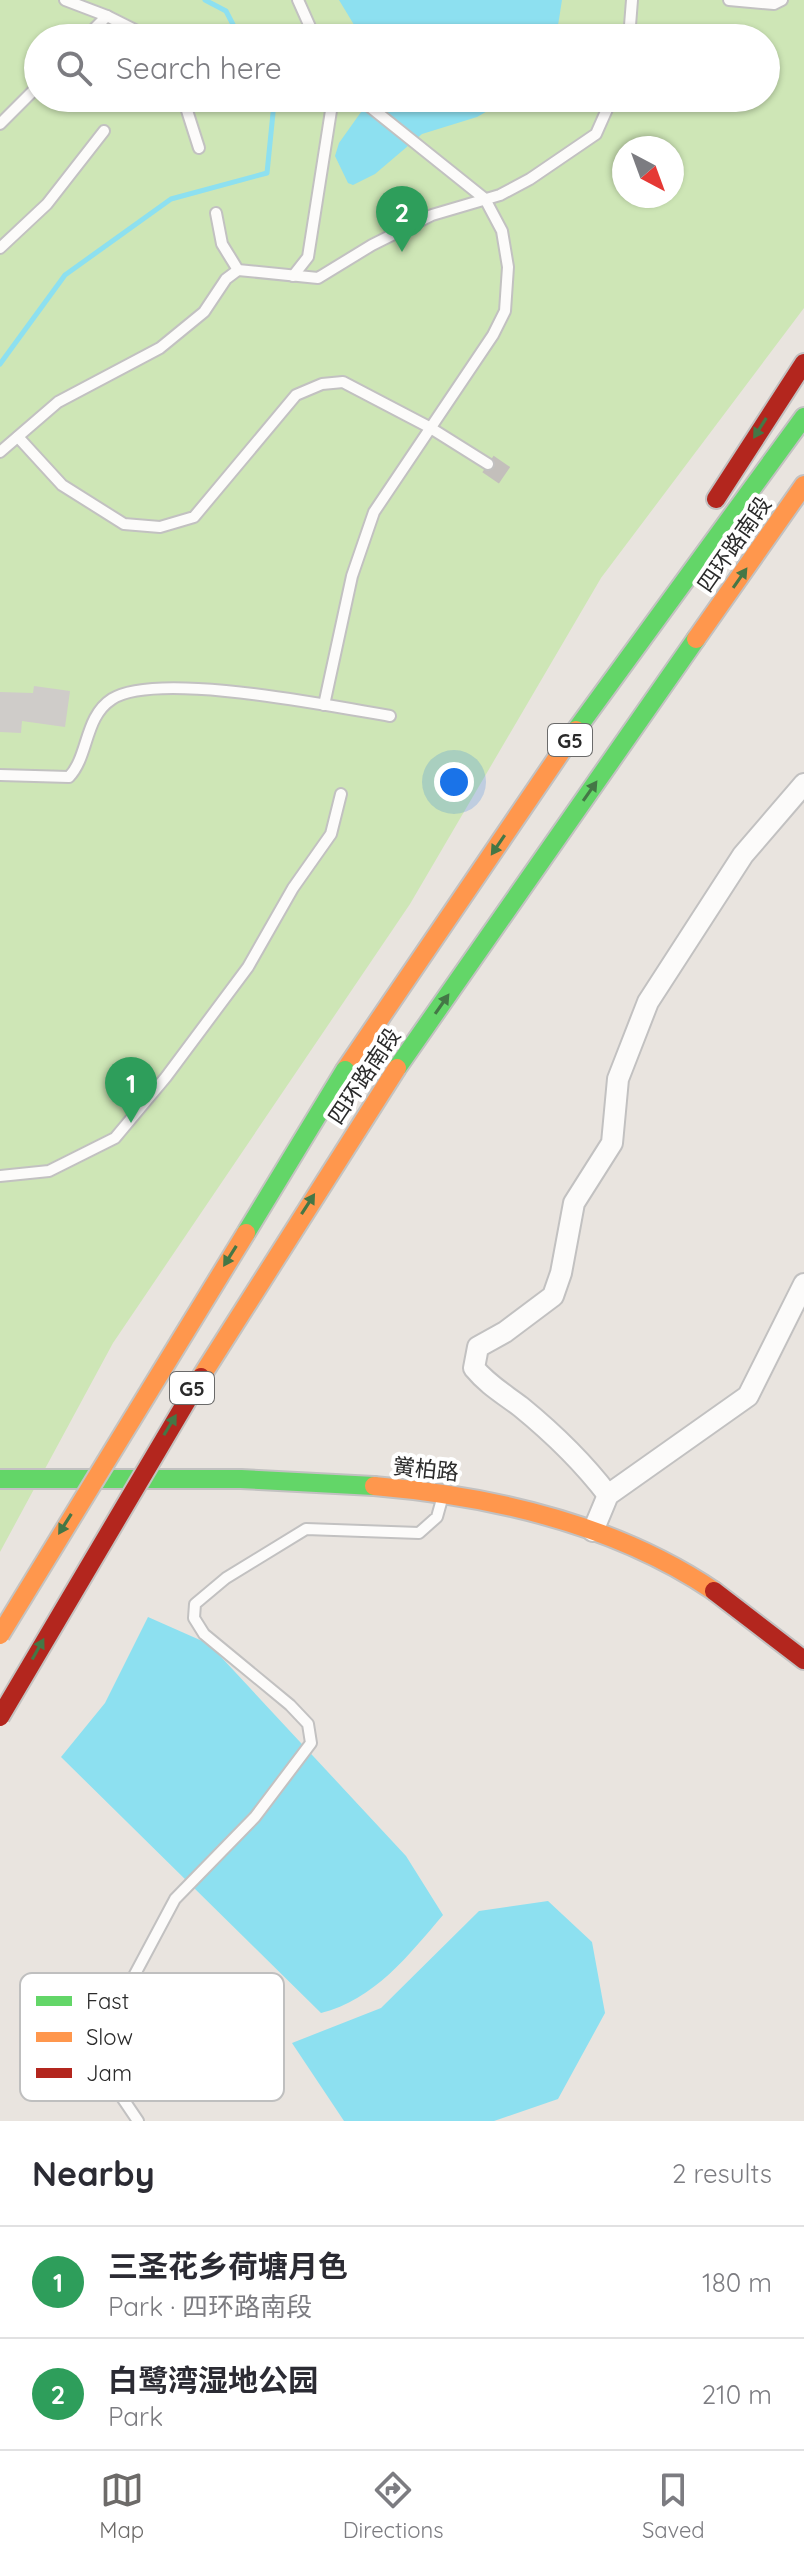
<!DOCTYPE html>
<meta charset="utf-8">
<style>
:root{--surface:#fff;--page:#f2f2f3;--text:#2b2b33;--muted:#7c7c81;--line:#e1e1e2;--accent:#6d6b69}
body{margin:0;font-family:Quicksand,"Noto Sans SC",sans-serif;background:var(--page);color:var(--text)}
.compass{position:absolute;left:612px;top:136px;width:72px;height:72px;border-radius:50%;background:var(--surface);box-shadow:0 2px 6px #0004;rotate:139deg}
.you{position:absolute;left:454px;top:782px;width:28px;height:28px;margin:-20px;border:6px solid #fff;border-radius:50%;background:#1a73e8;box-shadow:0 0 0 12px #1a73e833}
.badge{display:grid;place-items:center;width:52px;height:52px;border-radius:50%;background:var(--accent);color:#fff;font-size:26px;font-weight:700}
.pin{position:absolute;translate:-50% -66px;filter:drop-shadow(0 2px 4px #0008)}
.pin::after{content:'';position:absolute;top:42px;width:28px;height:24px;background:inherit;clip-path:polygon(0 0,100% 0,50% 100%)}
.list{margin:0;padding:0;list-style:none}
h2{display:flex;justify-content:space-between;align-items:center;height:104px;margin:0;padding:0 32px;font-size:34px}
h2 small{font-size:26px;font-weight:400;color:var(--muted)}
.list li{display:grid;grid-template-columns:52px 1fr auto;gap:24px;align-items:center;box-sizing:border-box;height:112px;padding:0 32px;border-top:2px solid var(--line)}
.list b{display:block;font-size:30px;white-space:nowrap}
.list p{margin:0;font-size:26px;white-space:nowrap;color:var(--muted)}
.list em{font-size:26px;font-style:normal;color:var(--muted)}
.icon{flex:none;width:44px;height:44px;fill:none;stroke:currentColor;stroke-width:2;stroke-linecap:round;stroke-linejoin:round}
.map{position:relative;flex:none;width:804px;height:2121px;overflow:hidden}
.search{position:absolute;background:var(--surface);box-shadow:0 2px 6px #0004;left:24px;right:24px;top:24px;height:88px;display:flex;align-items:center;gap:20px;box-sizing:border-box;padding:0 28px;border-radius:44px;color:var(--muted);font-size:30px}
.sheet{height:328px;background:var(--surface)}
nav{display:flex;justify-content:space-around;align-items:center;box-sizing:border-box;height:112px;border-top:2px solid var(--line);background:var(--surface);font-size:22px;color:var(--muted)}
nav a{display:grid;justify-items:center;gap:4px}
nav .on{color:var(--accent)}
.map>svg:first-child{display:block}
.green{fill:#cee6b6;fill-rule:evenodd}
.water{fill:#8de0f0}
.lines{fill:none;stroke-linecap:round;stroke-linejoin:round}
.stream{stroke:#8de0f0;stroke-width:5}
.building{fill:#cfccc9}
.street-tunnel{stroke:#c3bfbb;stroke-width:20;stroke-dasharray:20 10;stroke-linecap:butt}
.lane-casing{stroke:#c2c1c1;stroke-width:14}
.street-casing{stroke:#c2c1c1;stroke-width:24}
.fast-casing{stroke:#c2c1c1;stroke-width:22}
.slow-casing{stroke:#c2c1c1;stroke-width:22}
.jam-casing{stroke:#c2c1c1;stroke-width:22}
.lane{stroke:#fcfbfa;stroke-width:10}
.street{stroke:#fcfbfa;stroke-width:20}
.fast{stroke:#63d668;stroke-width:18}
.slow{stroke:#ff974d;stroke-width:18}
.jam{stroke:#b3261e;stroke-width:18}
.fast-bridge-casing{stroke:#c4c3c1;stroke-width:22;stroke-linecap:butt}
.slow-bridge-casing{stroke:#c4c3c1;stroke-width:22;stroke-linecap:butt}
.jam-bridge-casing{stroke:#c4c3c1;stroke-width:22;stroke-linecap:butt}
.fast-bridge{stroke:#63d668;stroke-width:18}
.slow-bridge{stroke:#ff974d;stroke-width:18}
.jam-bridge{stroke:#b3261e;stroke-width:18}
.oneway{fill:#447746}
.labels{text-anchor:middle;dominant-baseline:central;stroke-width:8;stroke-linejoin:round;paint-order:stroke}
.shield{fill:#fff;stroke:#6a6a6a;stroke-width:2}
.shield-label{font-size:20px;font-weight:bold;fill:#2a2a2a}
.street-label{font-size:22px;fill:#2a2a2a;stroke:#fff}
.key{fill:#fff;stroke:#bfbfbf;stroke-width:2}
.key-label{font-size:22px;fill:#2a2a2a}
</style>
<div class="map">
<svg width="804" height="2121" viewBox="0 0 804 2121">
<rect width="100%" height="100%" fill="#e9e4df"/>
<path class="green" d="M 0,0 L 804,0 L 804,308 L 601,578 L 410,904 L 113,1343 L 0,1552 ZM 38,38 L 766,38 L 766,98 L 38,98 ZM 624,148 L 672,148 L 672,196 L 624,196 Z"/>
<g class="water">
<polygon points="339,0 562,0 556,38 362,38"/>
<polygon points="371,98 510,98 477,117 422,134 375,174 353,185 348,183 335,156 339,143"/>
<path d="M 148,1617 L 209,1644 L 406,1856 L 443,1915 C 409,1955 374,2000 321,2013 L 61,1757 L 105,1703 Z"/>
<polygon points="548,1901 592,1942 605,2013 558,2099 494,2121 344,2121 292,2043 381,2008 479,1911"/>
</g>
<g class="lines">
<g class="stream">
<polyline points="205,0 226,11 240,38"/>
<polyline points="0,364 65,275 171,199 267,173 274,103 271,98"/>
</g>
</g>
<polygon class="building" points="34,686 70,691 65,727 22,721 21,733 0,732 0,692 33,693"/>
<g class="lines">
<polyline class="street-tunnel" points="488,464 510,479"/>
<defs>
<g id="lane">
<polyline points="65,0 107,16 151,38"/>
<polyline points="298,0 315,38"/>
<polyline points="729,0 774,4 782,0"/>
<polyline points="85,38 107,16"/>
<polyline points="629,38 632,0"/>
<polyline points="183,98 199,148"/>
<polyline points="0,124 38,86"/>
<polyline points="216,213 222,244 238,270 318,278 372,245 432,215 500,195 530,179 596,134 612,98"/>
<polyline points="0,248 47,204 104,131"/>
<polyline points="293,276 308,257 333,98"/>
<polyline points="18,437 62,485 124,524 160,527 194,517 296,395 322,384 343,382 429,427 488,464"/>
<polyline points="0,452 58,402 160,348 204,312 226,279 238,270"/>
<polyline points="324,705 352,576 374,512 493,335 505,311 508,267 502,231 485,199 359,98"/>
<path d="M 0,775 L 69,777 C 89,756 84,717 112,699 C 157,670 335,707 390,716"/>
<polyline points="0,1176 49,1171 115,1138 166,1077 248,967 293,888 331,834 341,794"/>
<polyline points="138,2121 117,2090 110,2047 119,2004 175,1899 255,1817 311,1743 308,1724 290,1705 204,1634 194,1618 195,1604 226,1578 306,1529 419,1533 437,1517 442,1499"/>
</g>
<g id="street">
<path d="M 608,1495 C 582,1461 554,1434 521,1407 C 504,1394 488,1385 474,1368 L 478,1347 L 505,1332 L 553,1296 L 561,1273 L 574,1203 L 612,1143 L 618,1079 L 648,1002 L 743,855 L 804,784"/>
<polyline points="593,1531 608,1495 748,1396 804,1284"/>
</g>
<g id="fast">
<polyline points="576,730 804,417"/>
<polyline points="397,1068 696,639"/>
<polyline points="0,1479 241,1479 374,1486"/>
</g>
<g id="slow">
<polyline points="696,639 804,485"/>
<polyline points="345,1070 576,730"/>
<path d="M 374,1486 C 492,1496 615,1524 714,1591"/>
</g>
<g id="jam">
<polyline points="716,499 804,363"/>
<polyline points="714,1591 804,1660"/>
</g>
</defs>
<use href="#lane" class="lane-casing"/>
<use href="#street" class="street-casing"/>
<use href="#fast" class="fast-casing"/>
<use href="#slow" class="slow-casing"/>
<use href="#jam" class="jam-casing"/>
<use href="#lane" class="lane"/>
<use href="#street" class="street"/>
<use href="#fast" class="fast"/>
<use href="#slow" class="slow"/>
<use href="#jam" class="jam"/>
<defs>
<polyline id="fast-bridge" points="246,1233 345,1070"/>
<g id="slow-bridge">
<polyline points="201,1377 397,1068"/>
<polyline points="0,1635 246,1233"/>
</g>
<polyline id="jam-bridge" points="0,1717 201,1377"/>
</defs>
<use href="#fast-bridge" class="fast-bridge-casing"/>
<use href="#slow-bridge" class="slow-bridge-casing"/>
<use href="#jam-bridge" class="jam-bridge-casing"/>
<use href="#fast-bridge" class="fast-bridge"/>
<use href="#slow-bridge" class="slow-bridge"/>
<use href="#jam-bridge" class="jam-bridge"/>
</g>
<defs><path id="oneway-solid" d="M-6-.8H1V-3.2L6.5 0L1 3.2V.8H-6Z" transform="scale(2)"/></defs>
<g class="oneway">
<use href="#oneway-solid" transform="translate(760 428) rotate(122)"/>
<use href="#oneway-solid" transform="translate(740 578) rotate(-55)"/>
<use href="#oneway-solid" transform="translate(590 791) rotate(-55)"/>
<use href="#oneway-solid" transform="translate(498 845) rotate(124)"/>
<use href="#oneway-solid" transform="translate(442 1004) rotate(-55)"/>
<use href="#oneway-solid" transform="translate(308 1204) rotate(-57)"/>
<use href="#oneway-solid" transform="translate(230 1256) rotate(122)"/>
<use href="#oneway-solid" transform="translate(170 1425) rotate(-59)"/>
<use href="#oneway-solid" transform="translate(65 1524) rotate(122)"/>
<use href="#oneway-solid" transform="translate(38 1649) rotate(-61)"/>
</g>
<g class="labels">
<g class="shield">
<rect x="548" y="724" width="44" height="32" rx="6"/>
<rect x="170" y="1372" width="44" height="32" rx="6"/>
</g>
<g class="shield-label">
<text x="570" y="740">G5</text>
<text x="192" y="1388">G5</text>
</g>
<g class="street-label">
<text transform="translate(734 544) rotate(-55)">四环路南段</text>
<text transform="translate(364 1076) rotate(-56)">四环路南段</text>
<text transform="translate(426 1469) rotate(6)">黉柏路</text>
</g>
</g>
<rect x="20" y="1973" width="264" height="128" rx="12" class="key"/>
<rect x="36" y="1996" width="36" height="10" fill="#63d668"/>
<rect x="36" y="2032" width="36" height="10" fill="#ff974d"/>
<rect x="36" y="2068" width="36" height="10" fill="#b3261e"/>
<g class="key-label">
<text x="86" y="2009">Fast</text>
<text x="86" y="2045">Slow</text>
<text x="86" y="2081">Jam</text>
</g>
</svg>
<svg class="compass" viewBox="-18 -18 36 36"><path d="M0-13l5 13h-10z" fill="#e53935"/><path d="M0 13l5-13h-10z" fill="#7c7c81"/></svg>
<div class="you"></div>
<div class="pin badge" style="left:131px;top:1123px;background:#2e9e5b">1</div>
<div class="pin badge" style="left:402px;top:252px;background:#2e9e5b">2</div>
<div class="search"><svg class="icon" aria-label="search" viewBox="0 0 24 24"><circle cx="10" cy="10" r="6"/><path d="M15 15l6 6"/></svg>Search here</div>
</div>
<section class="sheet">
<h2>Nearby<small>2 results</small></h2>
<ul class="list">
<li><span class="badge" style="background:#2e9e5b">1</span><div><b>三圣花乡荷塘月色</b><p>Park · 四环路南段</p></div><em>180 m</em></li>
<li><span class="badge" style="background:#2e9e5b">2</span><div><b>白鹭湾湿地公园</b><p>Park</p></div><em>210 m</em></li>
</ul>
</section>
<nav>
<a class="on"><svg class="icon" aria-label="map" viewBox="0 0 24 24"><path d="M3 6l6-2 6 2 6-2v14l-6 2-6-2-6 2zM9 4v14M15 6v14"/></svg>Map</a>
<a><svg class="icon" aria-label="directions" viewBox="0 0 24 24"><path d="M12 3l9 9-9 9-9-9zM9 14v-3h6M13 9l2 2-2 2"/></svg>Directions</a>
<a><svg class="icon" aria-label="saved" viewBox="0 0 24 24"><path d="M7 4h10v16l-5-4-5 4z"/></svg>Saved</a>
</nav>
